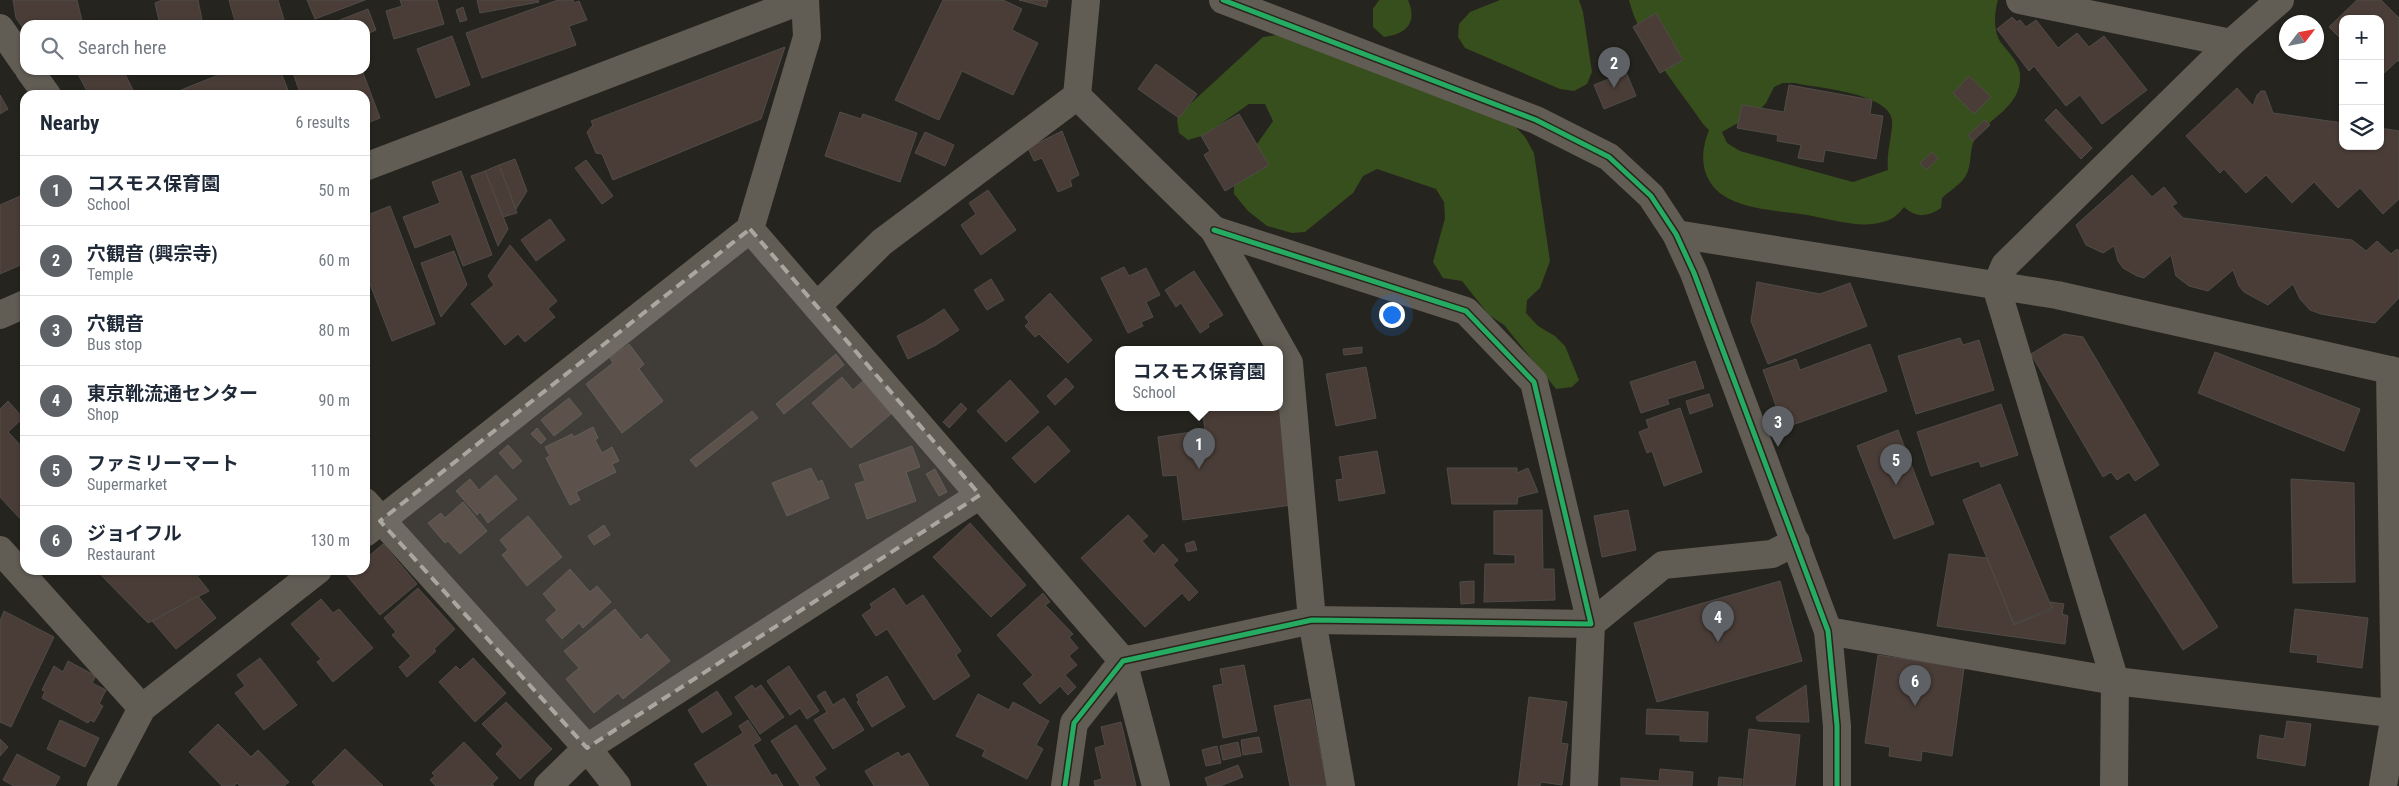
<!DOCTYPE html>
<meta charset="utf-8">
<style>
:root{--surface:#fff;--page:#f6f6f7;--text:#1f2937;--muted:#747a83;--line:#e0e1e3;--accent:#5e6266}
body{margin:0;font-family:"Roboto Condensed","Noto Sans JP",sans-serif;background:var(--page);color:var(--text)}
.controls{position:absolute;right:15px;top:15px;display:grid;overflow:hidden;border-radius:10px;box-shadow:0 1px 4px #0004}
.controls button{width:45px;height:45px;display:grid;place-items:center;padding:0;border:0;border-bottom:1px solid var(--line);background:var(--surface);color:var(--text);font:25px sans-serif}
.compass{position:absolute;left:2279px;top:15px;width:45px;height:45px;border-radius:50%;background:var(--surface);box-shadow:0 1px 4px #0004;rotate:58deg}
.you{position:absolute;left:1391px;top:314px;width:18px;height:18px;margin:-12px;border:4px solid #fff;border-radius:50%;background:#1a73e8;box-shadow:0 0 0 8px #1a73e833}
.badge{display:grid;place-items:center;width:32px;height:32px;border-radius:50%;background:var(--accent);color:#fff;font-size:16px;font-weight:700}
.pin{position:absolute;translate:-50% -41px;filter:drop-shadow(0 1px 2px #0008)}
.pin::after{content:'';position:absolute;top:26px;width:18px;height:15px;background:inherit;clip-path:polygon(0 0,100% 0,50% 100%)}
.popup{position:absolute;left:1115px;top:346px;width:168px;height:65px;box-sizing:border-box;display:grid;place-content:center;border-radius:10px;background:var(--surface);filter:drop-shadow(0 1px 4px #0005);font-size:16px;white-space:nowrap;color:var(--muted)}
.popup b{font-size:19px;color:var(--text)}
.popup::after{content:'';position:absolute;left:50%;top:100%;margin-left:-10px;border:10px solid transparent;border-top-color:var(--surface)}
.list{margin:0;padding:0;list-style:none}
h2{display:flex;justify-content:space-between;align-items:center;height:65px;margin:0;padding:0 20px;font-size:21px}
h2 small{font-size:16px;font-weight:400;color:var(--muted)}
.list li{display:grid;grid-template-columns:32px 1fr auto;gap:15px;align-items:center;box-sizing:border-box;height:70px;padding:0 20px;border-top:1px solid var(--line)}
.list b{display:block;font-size:19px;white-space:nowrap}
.list p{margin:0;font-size:16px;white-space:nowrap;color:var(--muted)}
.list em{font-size:16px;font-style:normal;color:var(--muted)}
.icon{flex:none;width:28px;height:28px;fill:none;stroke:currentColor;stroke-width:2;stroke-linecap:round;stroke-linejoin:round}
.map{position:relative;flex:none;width:2399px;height:786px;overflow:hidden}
.search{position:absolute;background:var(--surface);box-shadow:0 1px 4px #0004;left:20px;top:20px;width:350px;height:55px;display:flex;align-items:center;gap:12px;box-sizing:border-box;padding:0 18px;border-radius:15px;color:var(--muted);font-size:19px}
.panel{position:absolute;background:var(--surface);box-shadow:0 1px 4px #0004;left:20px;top:90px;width:350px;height:485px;border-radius:15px}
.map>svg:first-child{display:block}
.green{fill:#374e1d;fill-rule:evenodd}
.building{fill:#4a3d37;stroke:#4f4c47}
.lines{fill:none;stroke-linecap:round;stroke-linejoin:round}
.minor{stroke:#615c54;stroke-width:28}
.tertiary{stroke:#615c54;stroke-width:28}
.cycleway-casing{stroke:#2a251b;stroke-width:8}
.cycleway{stroke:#26ab63;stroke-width:5}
.marked{fill:#aaa7a0;fill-opacity:0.2;stroke:#aaa7a0;stroke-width:4;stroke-dasharray:10 6;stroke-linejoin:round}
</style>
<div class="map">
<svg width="2399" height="786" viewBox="0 0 2399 786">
<rect width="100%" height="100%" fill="#26241e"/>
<g class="green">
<path d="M 1379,0 L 1408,0 C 1418,23 1406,34 1384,37 L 1373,27 L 1373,9 Z"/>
<polygon points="1500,0 1579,0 1583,12 1592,72 1587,84 1574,91 1560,89 1465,48 1458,37 1459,24 1470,12"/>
<path d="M 1629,0 L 1998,0 C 1994,13 1993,33 2002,44 C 2009,53 2018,61 2020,73 C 2023,105 1992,116 1976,137 C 1968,149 1973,166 1965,177 C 1960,185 1949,191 1942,198 L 1941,208 C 1928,217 1916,218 1904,207 C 1899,214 1892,220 1883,222 C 1860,229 1830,219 1807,215 C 1773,209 1717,211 1705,171 C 1701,156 1704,143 1709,130 L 1703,124 C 1678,87 1640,44 1629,0 ZM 1783,83 L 1795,83 C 1817,88 1889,93 1892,120 C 1893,135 1886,151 1888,170 L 1853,182 L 1740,151 L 1727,143 L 1722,132 L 1759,111 L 1766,103 L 1774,87 Z"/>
<polygon points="1277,35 1512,123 1525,137 1534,153 1550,261 1540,288 1527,300 1526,313 1538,326 1555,336 1565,346 1579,380 1572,387 1556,389 1504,325 1489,315 1462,281 1443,278 1433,262 1445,218 1444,202 1436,189 1377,169 1363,176 1353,193 1305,232 1292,233 1267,226 1248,211 1234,194 1234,177 1273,121 1265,104 1249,104 1205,135 1188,140 1179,133 1177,119 1188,106 1263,37"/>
</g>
<g class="building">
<polygon points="13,0 77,0 83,25 25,25 25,31 16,18"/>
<polygon points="162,0 198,0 203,25 160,25 155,3"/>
<polygon points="229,0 278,0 285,23 276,25 236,25"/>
<polygon points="307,0 365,0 315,19"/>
<polygon points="400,0 437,0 444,24 394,39 386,11 402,6"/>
<polygon points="477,0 538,0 539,2 480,13"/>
<polygon points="558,0 573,0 574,3 579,1 587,20 569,26 576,45 482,78 466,33"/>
<polygon points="943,0 1003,0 1022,9 1012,30 1038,43 1013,95 962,71 939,120 895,100"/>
<polygon points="1019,0 1048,0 1046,7"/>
<polygon points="2357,0 2381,0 2399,18 2399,62 2398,60 2380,77 2380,19 2343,19 2343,41 2329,27"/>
<polygon points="463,7 467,20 460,22 456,10"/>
<polygon points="368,9 376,30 365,35 365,25 327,25"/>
<polygon points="1656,13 1683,60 1660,73 1633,27"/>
<polygon points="2012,17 2017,22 2020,20 2026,27 2036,20 2058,48 2077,33 2089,47 2104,36 2147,90 2102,124 2080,95 2066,106 2034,66 2029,71 1997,29"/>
<polygon points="452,36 470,85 436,98 417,49"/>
<polygon points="785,47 761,119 613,180 602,154 596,153 587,132 593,125 591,121"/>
<polygon points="1156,64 1197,94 1179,118 1138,89"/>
<polygon points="76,70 123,70 134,92 128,95 89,95"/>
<polygon points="231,70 280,70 290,95 183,95 181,90"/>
<polygon points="292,70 362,70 380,118 365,124 365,95 310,95 309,90 300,93"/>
<polygon points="1626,72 1636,96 1604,109 1594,85"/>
<polygon points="1969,76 1991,97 1974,114 1953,93"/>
<polygon points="1789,85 1872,100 1870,114 1883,116 1876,159 1825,150 1823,162 1798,158 1801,145 1777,141 1778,135 1737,128 1742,105 1784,112"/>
<polygon points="2237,88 2253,106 2257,95 2261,91 2265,91 2273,113 2343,123 2343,146 2380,146 2380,128 2399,131 2399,199 2383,214 2360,188 2338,208 2314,182 2292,203 2266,175 2246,193 2224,169 2220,173 2186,136"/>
<polygon points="0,95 8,109 0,114"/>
<polygon points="2056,109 2092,148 2081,159 2045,120"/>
<polygon points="840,112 861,119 863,114 917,133 900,182 825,156"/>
<polygon points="1239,114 1269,165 1225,191 1204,155 1210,151 1201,136"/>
<polygon points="1985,120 1990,125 1973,141 1968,135"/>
<polygon points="1062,131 1079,175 1070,180 1072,186 1058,192 1042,158 1034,161 1028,148"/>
<polygon points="925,132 954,145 945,166 915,153"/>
<polygon points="1932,152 1938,159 1926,170 1920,163"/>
<polygon points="515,159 527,191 516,209 499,165"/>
<polygon points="586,160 613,196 602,204 575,168"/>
<polygon points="499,165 517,213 503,217 485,171"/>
<polygon points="461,171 492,255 463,266 451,234 415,248 403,217 440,203 432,182"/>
<polygon points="485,171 508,229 498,246 471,176"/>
<polygon points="2132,175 2152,197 2164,187 2177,203 2172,206 2183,218 2352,240 2366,251 2377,241 2391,254 2397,249 2399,251 2399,298 2375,323 2321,314 2310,310 2300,299 2293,284 2268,305 2244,292 2239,286 2233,270 2208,291 2189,286 2176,276 2171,255 2144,278 2137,276 2123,268 2118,261 2114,246 2103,253 2086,245 2076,225"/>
<polygon points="988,190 1016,230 981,255 961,225 976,214 969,203"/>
<polygon points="25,194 25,263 0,274 0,205"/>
<polygon points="390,206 435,324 392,341 365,271 365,228 369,227 365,216"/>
<polygon points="550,219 565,240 536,261 521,240"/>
<polygon points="510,245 557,301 548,309 555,317 525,342 518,334 505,345 471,304 494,285 488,276"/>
<polygon points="454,251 467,285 441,317 421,263"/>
<polygon points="1124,267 1129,276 1146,268 1160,295 1146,302 1153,317 1141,322 1143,326 1128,333 1101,278"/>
<polygon points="1194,271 1223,315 1208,324 1209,327 1200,333 1181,303 1176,307 1165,290"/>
<polygon points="991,279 1004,300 987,310 974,290"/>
<polygon points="1757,282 1820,294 1850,283 1867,326 1768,364 1751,321"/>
<polygon points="1050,293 1092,340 1068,363 1039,334 1035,337 1025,326 1029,322 1025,317"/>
<polygon points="944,309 959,330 936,345 908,359 897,336 923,323"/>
<polygon points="2064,334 2083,337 2159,465 2135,481 2129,472 2117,480 2111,472 2103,477 2031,354"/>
<polygon points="1960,338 1963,345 1979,340 1994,390 1916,414 1898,356"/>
<polygon points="629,344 644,364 639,369 663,401 622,433 586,384 613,363 610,358"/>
<polygon points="1870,344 1887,391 1784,428 1763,370 1796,359 1800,370"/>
<polygon points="1362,347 1362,353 1344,355 1343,349"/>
<polygon points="2215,352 2360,409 2344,451 2198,393"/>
<polygon points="836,354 844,365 784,414 776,404"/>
<polygon points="1695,361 1704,388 1667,399 1669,404 1641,413 1630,382"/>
<polygon points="1366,367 1376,418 1336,426 1326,374"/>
<polygon points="842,377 853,390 863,381 891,414 851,448 812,403"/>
<polygon points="1066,378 1074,387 1055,405 1047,396"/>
<polygon points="1010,380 1039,412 1006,442 977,411"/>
<polygon points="1709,394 1713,406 1690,414 1686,401"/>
<polygon points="1279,395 1299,504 1183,520 1177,475 1163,476 1158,437 1205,430 1202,408 1279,408"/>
<polygon points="569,398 582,414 554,436 541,420"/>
<polygon points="8,401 23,418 8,432 25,450 25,524 0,497 0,409"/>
<polygon points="961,403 967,409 949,428 943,422"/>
<polygon points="2001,404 2018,455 1981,467 1979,461 1931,476 1917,432"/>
<polygon points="1680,408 1702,472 1664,486 1652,451 1647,453 1639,432 1649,428 1646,420"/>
<polygon points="752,411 758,418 696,467 690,460"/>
<polygon points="1048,426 1070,451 1035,483 1012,458"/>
<polygon points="593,427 598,438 595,440 602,453 612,447 619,461 612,464 616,472 576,492 580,500 570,505 546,458 550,456 545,447 572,434 574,437"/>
<polygon points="537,428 546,439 541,444 531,434"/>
<polygon points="1898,430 1934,524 1894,539 1857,446"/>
<polygon points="508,445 522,461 513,469 499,453"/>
<polygon points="912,446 920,467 906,472 916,501 867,519 855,484 865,481 859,465"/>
<polygon points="1377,451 1385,493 1339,501 1336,480 1343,479 1339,457"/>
<polygon points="811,468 818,482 822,480 829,498 787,516 772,483"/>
<polygon points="1447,468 1517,468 1517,473 1528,468 1538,492 1518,497 1517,504 1452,504"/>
<polygon points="935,469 947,492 939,496 926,474"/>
<polygon points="496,475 517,499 488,523 480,512 477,515 456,491 470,479 479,490"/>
<polygon points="2291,479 2354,483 2355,582 2293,583"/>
<polygon points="2000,484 2052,608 2014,624 1963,500"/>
<polygon points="463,502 487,531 460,554 448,541 445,543 428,523 441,513 445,518"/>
<polygon points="1542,510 1543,569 1554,569 1555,600 1484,602 1485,564 1515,564 1515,555 1494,554 1494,511"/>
<polygon points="1628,510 1636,550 1602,557 1594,516"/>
<polygon points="2145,514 2218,627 2183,650 2110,537"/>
<polygon points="1128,515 1148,536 1142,541 1154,554 1163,544 1178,560 1173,565 1198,592 1189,601 1182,593 1145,627 1081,558"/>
<polygon points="528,516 562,557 527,586 502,555 508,550 500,540"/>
<polygon points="970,523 1026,585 991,617 933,557"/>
<polygon points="604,525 610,535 594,545 588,536"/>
<polygon points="1194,541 1197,550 1187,552 1185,544"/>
<polygon points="383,544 417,584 380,615 344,572 365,570 365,554 367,553 369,556"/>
<polygon points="1949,554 1987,558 2014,625 2053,609 2050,602 2064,604 2062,614 2068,616 2065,644 1937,626"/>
<polygon points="570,569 590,592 597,586 611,602 583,628 579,623 562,639 546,620 557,610 543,594"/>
<polygon points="96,570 211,570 197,576 209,591 148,623"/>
<polygon points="1474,581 1474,603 1461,604 1460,582"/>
<polygon points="1780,581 1802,661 1657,702 1634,623"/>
<polygon points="418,588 455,629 434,649 436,651 407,677 399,667 411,656 392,635 396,632 384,618"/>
<polygon points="894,588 906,606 923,595 961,651 956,655 970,676 934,700 887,629 876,636 862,615 872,608 870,604"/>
<polygon points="1043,593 1050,602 1045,605 1073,634 1069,637 1078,648 1069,656 1077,665 1065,675 1076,687 1068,695 1060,686 1040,704 1023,684 1033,675 997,635"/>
<polygon points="198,596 216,618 176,649 152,621"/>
<polygon points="321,599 333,613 339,609 373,648 333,682 317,662 321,659 291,624"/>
<polygon points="615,609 641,640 647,634 670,661 623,699 618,693 594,713 566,679 579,668 564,651"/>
<polygon points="2295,609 2368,618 2362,668 2317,662 2318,655 2290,652"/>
<polygon points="4,611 54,637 11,727 0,722 0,621"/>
<polygon points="1878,655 1964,668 1952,756 1922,751 1921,761 1889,756 1890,747 1865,743"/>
<polygon points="260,658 297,705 264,730 235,693 245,686 237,675"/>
<polygon points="473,658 506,693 475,722 439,682 456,666 460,670"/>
<polygon points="68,661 96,676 92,683 106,690 99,704 103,706 94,722 90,720 88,723 42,698 45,691 42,690 54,666 63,672"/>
<polygon points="1244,665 1257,731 1223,738 1213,686 1223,684 1220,669"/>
<polygon points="789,666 819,711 807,719 800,708 790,715 767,681"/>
<polygon points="887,676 905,707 872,727 857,702 859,700 856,695"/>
<polygon points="752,685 755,689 761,685 784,717 760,734 735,697"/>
<polygon points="1806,685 1809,722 1758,721 1756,717"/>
<polygon points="717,691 732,714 702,733 688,710"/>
<polygon points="825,691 833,705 844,698 864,730 833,749 814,720 827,712 817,696"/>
<polygon points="978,694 1009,710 1013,702 1049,721 1036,745 1043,749 1027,779 982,756 985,750 956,736"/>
<polygon points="1529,697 1567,702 1561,743 1568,744 1562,785 1541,782 1540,786 1518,786"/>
<polygon points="1310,699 1327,786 1290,786 1274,706"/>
<polygon points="506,702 552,749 520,779 496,754 503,746 482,724"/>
<polygon points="1647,709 1708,712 1707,742 1680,741 1680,735 1646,734"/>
<polygon points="60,720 99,738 85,767 47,749"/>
<polygon points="748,720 761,740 753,745 772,776 776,774 783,786 708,786 694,764 743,733 739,726"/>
<polygon points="2287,721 2311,724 2305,766 2257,758 2260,735 2284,739"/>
<polygon points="1121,722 1136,786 1095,786 1094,781 1102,779 1095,748 1105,745 1101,727"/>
<polygon points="218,724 251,757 258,750 289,782 284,786 240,786 237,783 234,786 222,786 189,752"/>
<polygon points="796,725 826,769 814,777 820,786 800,786 771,741"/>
<polygon points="1749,729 1800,735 1795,786 1743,786"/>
<polygon points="1259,737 1262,752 1243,755 1241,740"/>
<polygon points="0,739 8,747 0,756"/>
<polygon points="464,742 498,778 492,784 494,786 436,786 430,780 435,776 432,773"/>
<polygon points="1238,742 1241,756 1223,760 1220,746"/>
<polygon points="1217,746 1221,763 1206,766 1202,750"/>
<polygon points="345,749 383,786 316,786 312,782"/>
<polygon points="898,752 901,757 909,753 929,786 874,786 865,771"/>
<polygon points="17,754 60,777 55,786 14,786 3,780"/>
<polygon points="1238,765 1243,777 1220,786 1208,786 1205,778"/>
<polygon points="1660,769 1693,772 1692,786 1621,786 1621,778 1659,781"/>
<polygon points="1719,777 1742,779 1741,786 1718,786"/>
</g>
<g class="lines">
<g class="minor">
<polyline points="1086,0 1077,96 1214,230 1289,363 1312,620 1341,786"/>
<polyline points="2020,0 2231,43"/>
<polyline points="0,28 25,64"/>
<polyline points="29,70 47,95"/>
<polyline points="750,229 1123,661 1156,786"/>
<polyline points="817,306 882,242 1077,96"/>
<polyline points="365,502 587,748 617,786"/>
<polyline points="365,533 750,229 807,37 805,0"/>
<polyline points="0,550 142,708"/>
<polyline points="1828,631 2115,681 2399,714"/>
<polyline points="101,786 142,708 318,570"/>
<polyline points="548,786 587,748 980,495"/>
<polyline points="1065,786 1074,723 1123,661 1312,620 1591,624 1534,382 1466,311 1214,230"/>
<polyline points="1584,786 1591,624 1663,565 1772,554 1796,542"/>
<polyline points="2114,786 2115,681 1996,286 2005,265 2231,43 2280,0"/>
<polyline points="2383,786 2395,714 2390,370"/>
</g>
<g class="tertiary">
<polyline points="1223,0 1536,120 1609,157 1651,196 1676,234 1694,273 1828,631 1837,726 1837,786"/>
<polyline points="365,167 803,0"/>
<polyline points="1676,234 2057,295 2399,372"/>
<polyline points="0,315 25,304"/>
</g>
<defs>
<g id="cycleway">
<polyline points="1223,0 1536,120 1609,157 1651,196 1676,234 1694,273 1828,631 1837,726 1837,786"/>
<polyline points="1065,786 1074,723 1123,661 1312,620 1591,624 1534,382 1466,311 1214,230"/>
</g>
</defs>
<use href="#cycleway" class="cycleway-casing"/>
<use href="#cycleway" class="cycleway"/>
</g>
<path class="marked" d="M 750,229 L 980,495 L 587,748 L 380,521 Z"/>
</svg>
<div class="controls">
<button>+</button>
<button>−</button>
<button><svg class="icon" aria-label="layers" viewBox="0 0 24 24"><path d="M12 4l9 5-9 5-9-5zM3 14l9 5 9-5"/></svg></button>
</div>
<svg class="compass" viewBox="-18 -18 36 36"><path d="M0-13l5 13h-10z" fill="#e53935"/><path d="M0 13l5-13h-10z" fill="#747a83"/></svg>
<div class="you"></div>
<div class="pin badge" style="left:1199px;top:469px">1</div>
<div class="popup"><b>コスモス保育園</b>School</div>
<div class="pin badge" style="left:1614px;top:88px">2</div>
<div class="pin badge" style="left:1778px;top:447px">3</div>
<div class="pin badge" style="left:1718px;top:642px">4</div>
<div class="pin badge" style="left:1896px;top:485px">5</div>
<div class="pin badge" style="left:1915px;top:706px">6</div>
<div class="search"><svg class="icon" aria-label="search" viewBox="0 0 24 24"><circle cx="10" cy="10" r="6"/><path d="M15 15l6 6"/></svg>Search here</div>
<section class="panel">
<h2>Nearby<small>6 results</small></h2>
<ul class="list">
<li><span class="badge">1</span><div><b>コスモス保育園</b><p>School</p></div><em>50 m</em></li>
<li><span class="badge">2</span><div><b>穴観音 (興宗寺)</b><p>Temple</p></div><em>60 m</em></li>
<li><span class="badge">3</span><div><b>穴観音</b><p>Bus stop</p></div><em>80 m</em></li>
<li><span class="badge">4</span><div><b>東京靴流通センター</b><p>Shop</p></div><em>90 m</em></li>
<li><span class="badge">5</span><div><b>ファミリーマート</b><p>Supermarket</p></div><em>110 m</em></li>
<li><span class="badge">6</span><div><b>ジョイフル</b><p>Restaurant</p></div><em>130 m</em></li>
</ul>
</section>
</div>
